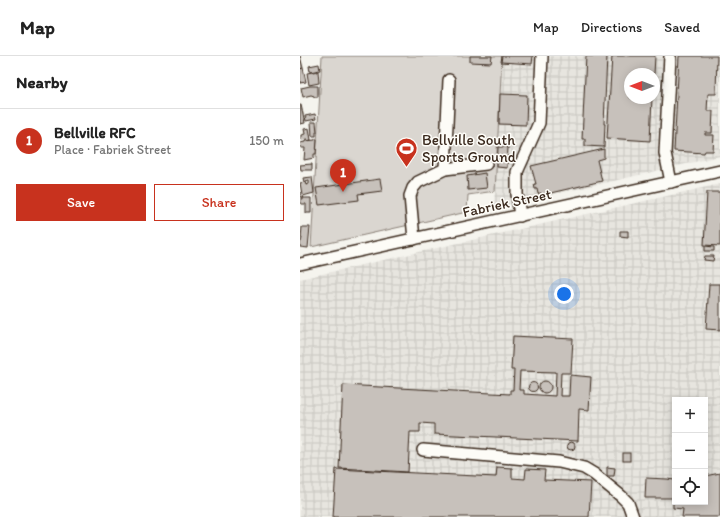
<!DOCTYPE html>
<meta charset="utf-8">
<style>
:root{--surface:#fff;--page:#f2f2f2;--text:#222;--muted:#767676;--line:#e0e0e0;--accent:#c8321e}
body{margin:0;font-family:Itim,sans-serif;background:var(--page);color:var(--text)}
.controls{position:absolute;right:12px;bottom:12px;display:grid;overflow:hidden;border-radius:0px;box-shadow:0 2px 10px #0003}
.controls button{width:36px;height:36px;display:grid;place-items:center;padding:0;border:0;border-bottom:1px solid var(--line);background:var(--surface);color:var(--text);font:20px sans-serif}
.compass{position:absolute;left:324px;top:12px;width:36px;height:36px;border-radius:50%;background:var(--surface);box-shadow:0 2px 10px #0003;rotate:270deg}
.you{position:absolute;left:264px;top:238px;width:14px;height:14px;margin:-10px;border:3px solid #fff;border-radius:50%;background:#1a73e8;box-shadow:0 0 0 6px #1a73e833}
.badge{display:grid;place-items:center;width:26px;height:26px;border-radius:50%;background:var(--accent);color:#fff;font-size:13px;font-weight:700}
.pin{position:absolute;translate:-50% -33px;filter:drop-shadow(0 1px 2px #0008)}
.pin::after{content:'';position:absolute;top:21px;width:14px;height:12px;background:inherit;clip-path:polygon(0 0,100% 0,50% 100%)}
.list{margin:0;padding:0;list-style:none}
h2{display:flex;justify-content:space-between;align-items:center;height:52px;margin:0;padding:0 16px;font-size:17px}
h2 small{font-size:13px;font-weight:400;color:var(--muted)}
.list li{display:grid;grid-template-columns:26px 1fr auto;gap:12px;align-items:center;box-sizing:border-box;height:64px;padding:0 16px;border-top:1px solid var(--line)}
.list b{display:block;font-size:15px;white-space:nowrap}
.list p{margin:0;font-size:13px;white-space:nowrap;color:var(--muted)}
.list em{font-size:13px;font-style:normal;color:var(--muted)}
.actions{display:flex;gap:8px;padding:12px 16px}
.actions a{flex:1;padding:9px 0;border:1px solid var(--accent);border-radius:0px;text-align:center;font-size:14px;color:var(--accent)}
.actions .main{background:var(--accent);color:#fff}
.icon{flex:none;width:22px;height:22px;fill:none;stroke:currentColor;stroke-width:2;stroke-linecap:round;stroke-linejoin:round}
.map{position:relative;flex:none;width:420px;height:461px;overflow:hidden}
header{display:flex;align-items:center;gap:24px;box-sizing:border-box;height:56px;padding:0 20px;background:var(--surface);border-bottom:1px solid var(--line)}
header strong{font-size:19px}
nav{display:flex;gap:22px;margin-inline-start:auto;font-size:14px}
main{display:flex}
aside{flex:1;background:var(--surface)}
.map>svg:first-child{display:block}
.industrial{fill:url(#industrial-grid);fill-rule:evenodd}
.pitch{fill:#dad6d0;stroke:#8a8077}
.building{fill:#c7c1bb;stroke:#3b2a1e;fill-rule:evenodd}
.lines{fill:none;stroke-linecap:round;stroke-linejoin:round}
.minor-casing{stroke:#3b2a1e;stroke-width:14}
.minor{stroke:#fdfcf7;stroke-width:11}
.labels{text-anchor:middle;dominant-baseline:central;stroke-width:3;stroke-linejoin:round;paint-order:stroke}
.poi-label{font-size:15px;fill:#3b2a1e;stroke:#fdfcf7;text-anchor:start}
.street-label{font-size:15px;fill:#3b2a1e;stroke:#fdfcf7}
</style>
<header>
<strong>Map</strong>
<nav><a>Map</a><a>Directions</a><a>Saved</a></nav>
</header>
<main>
<aside>
<h2>Nearby<small></small></h2>
<ul class="list">
<li><span class="badge">1</span><div><b>Bellville RFC</b><p>Place · Fabriek Street</p></div><em>150 m</em></li>
</ul>
<div class="actions"><a class="main">Save</a><a>Share</a></div>
</aside>
<div class="map">
<svg width="420" height="461" viewBox="0 0 420 461">
<defs>
<pattern id="industrial-grid" width="8" height="8" patternUnits="userSpaceOnUse"><rect width="8" height="8" fill="#e7e5df"/><path d="M0 4h8M4 0v8" fill="none" stroke="#c7c5bf"/></pattern>
</defs>
<rect width="100%" height="100%" fill="#f5f4ee"/>
<filter id="ink" filterUnits="userSpaceOnUse"><feTurbulence type="fractalNoise" baseFrequency=".025" numOctaves="2"/><feDisplacementMap in="SourceGraphic" scale="8" xChannelSelector="R" yChannelSelector="G"/><feConvolveMatrix kernelMatrix="1 2 1 2 8 2 1 2 1" color-interpolation-filters="sRGB"/></filter>
<g filter="url(#ink)">
<g class="industrial">
<path d="M 202,0 L 420,0 L 420,100 L 305,127 L 194,151 ZM 330,18 L 354,18 L 354,42 L 330,42 Z"/>
<path d="M 420,128 L 420,461 L 0,461 L 0,223 ZM 375,344 L 405,344 L 405,446 L 375,446 Z"/>
</g>
<polygon class="pitch" points="22,0 202,0 195,135 168,139 167,156 11,191"/>
<g class="building">
<polygon points="0,0 3,12 0,13"/>
<polygon points="170,0 192,0 191,7 170,6"/>
<polygon points="202,0 233,0 232,8 201,6"/>
<polygon points="286,0 307,0 304,68 305,68 304,91 285,90 285,83 282,83"/>
<polygon points="312,0 355,0 354,18 330,18 330,42 352,42 350,85 307,82"/>
<polygon points="379,0 417,0 416,38 408,38 407,55 413,55 412,77 405,77 405,79 414,79 413,95 405,95 404,97 374,95"/>
<polygon points="19,8 20,14 10,16 9,10"/>
<polygon points="3,12 6,26 0,27 0,13"/>
<polygon points="18,15 19,27 9,29 7,17"/>
<polygon points="10,30 18,30 18,41 14,41 14,40 11,39 3,41 1,32"/>
<polygon points="200,38 227,39 226,69 199,68"/>
<polygon points="0,49 1,49 5,67 0,68"/>
<polygon points="15,58 16,63 6,65 5,60"/>
<polygon points="11,66 16,66 17,76 16,76 16,80 12,80"/>
<polygon points="9,72 11,84 7,85 7,83 1,84 1,79 5,78 4,73"/>
<polygon points="15,83 17,83 16,98 14,98 14,102 4,104 5,92 1,92 0,87 5,86 5,85 15,84"/>
<polygon points="198,91 208,91 207,112 197,111"/>
<polygon points="304,93 304,102 297,104 302,125 242,139 241,137 238,138 237,133 235,133 234,128 236,128 231,110"/>
<polygon points="12,108 12,114 1,114 0,109"/>
<polygon points="185,117 187,132 168,134 167,120"/>
<polygon points="12,121 14,137 3,140 4,141 0,141 0,138 2,138 0,127 5,126 6,129 9,128 9,125 4,126 3,122"/>
<polygon points="80,123 82,135 58,138 59,144 19,149 16,132"/>
<polygon points="407,136 420,136 420,190 404,189"/>
<polygon points="1,142 11,142 11,157 6,157 6,148 1,148"/>
<polygon points="2,171 10,171 8,192 0,191 0,186 1,186 2,182 1,182"/>
<polygon points="320,175 328,175 328,181 320,180"/>
<polygon points="405,190 414,191 414,195 405,195"/>
<polygon points="405,200 414,200 413,205 404,204"/>
<polygon points="409,228 420,228 420,274 406,273"/>
<path d="M 213,280 L 273,283 L 271,317 L 261,317 L 260,340 L 269,340 L 270,319 L 291,321 L 289,354 L 279,353 L 278,385 L 134,378 L 134,368 L 120,367 L 120,376 L 110,376 L 108,416 L 39,412 L 43,329 L 210,338 L 210,334 L 213,334 L 214,314 L 211,314 ZM 220,315 L 256,316 L 255,340 L 224,338 L 224,334 L 219,334 Z"/>
<circle cx="245" cy="331" r="6"/>
<circle cx="233" cy="331" r="4.5"/>
<circle cx="271" cy="390" r="4"/>
<rect x="323" y="397" width="7" height="8"/>
<polygon points="197,411 212,412 212,422 225,423 226,413 245,414 244,424 291,426 289,461 33,461 36,413 196,421"/>
<polygon points="307,411 315,412 314,420 307,420"/>
<polygon points="420,417 420,461 382,461 383,453 373,452 373,443 372,442 345,442 346,422 367,423 375,424 375,446 405,446 405,420"/>
</g>
<g class="lines">
<defs>
<g id="minor">
<polyline points="370,0 365,97 371,126"/>
<polyline points="145,113 149,24"/>
<polyline points="220,160 217,138 217,116 239,67 242,0"/>
<polyline points="114,183 110,140 113,132 118,126 145,113 186,108"/>
<polyline points="0,208 420,115"/>
<polyline points="123,394 259,406 284,412 294,418 321,440 328,447 333,461"/>
</g>
</defs>
<use href="#minor" class="minor-casing"/>
<use href="#minor" class="minor"/>
</g>
</g>
<defs>
<symbol id="stadium-pin" viewBox="-11 -11 22 30"><path d="M0 17L-7.5 6A9.5 9.5 0 1 1 7.5 6Z" fill="#c8321e" stroke="#fdfcf7"/><path d="M0-5a6.5 5 0 1 0 0 10a6.5 5 0 1 0 0-10ZM-3.5-1.8h7v3.6h-7Z" fill="#fff"/></symbol>
</defs>
<g fill-rule="evenodd">
<use href="#stadium-pin" x="94" y="80" width="25" height="34"/>
</g>
<g class="labels">
<g class="poi-label">
<text x="122" y="84">Bellville South<tspan x="122" dy="17">Sports Ground</tspan></text>
</g>
<g class="street-label">
<text transform="translate(207 147) rotate(-12)">Fabriek Street</text>
</g>
</g>
</svg>
<div class="controls">
<button>+</button>
<button>−</button>
<button><svg class="icon" aria-label="locate" viewBox="0 0 24 24"><circle cx="12" cy="12" r="6"/><path d="M12 2v4M12 18v4M2 12h4M18 12h4"/></svg></button>
</div>
<svg class="compass" viewBox="-18 -18 36 36"><path d="M0-13l5 13h-10z" fill="#e53935"/><path d="M0 13l5-13h-10z" fill="#767676"/></svg>
<div class="you"></div>
<div class="pin badge" style="left:43px;top:136px">1</div>
</div>
</main>
